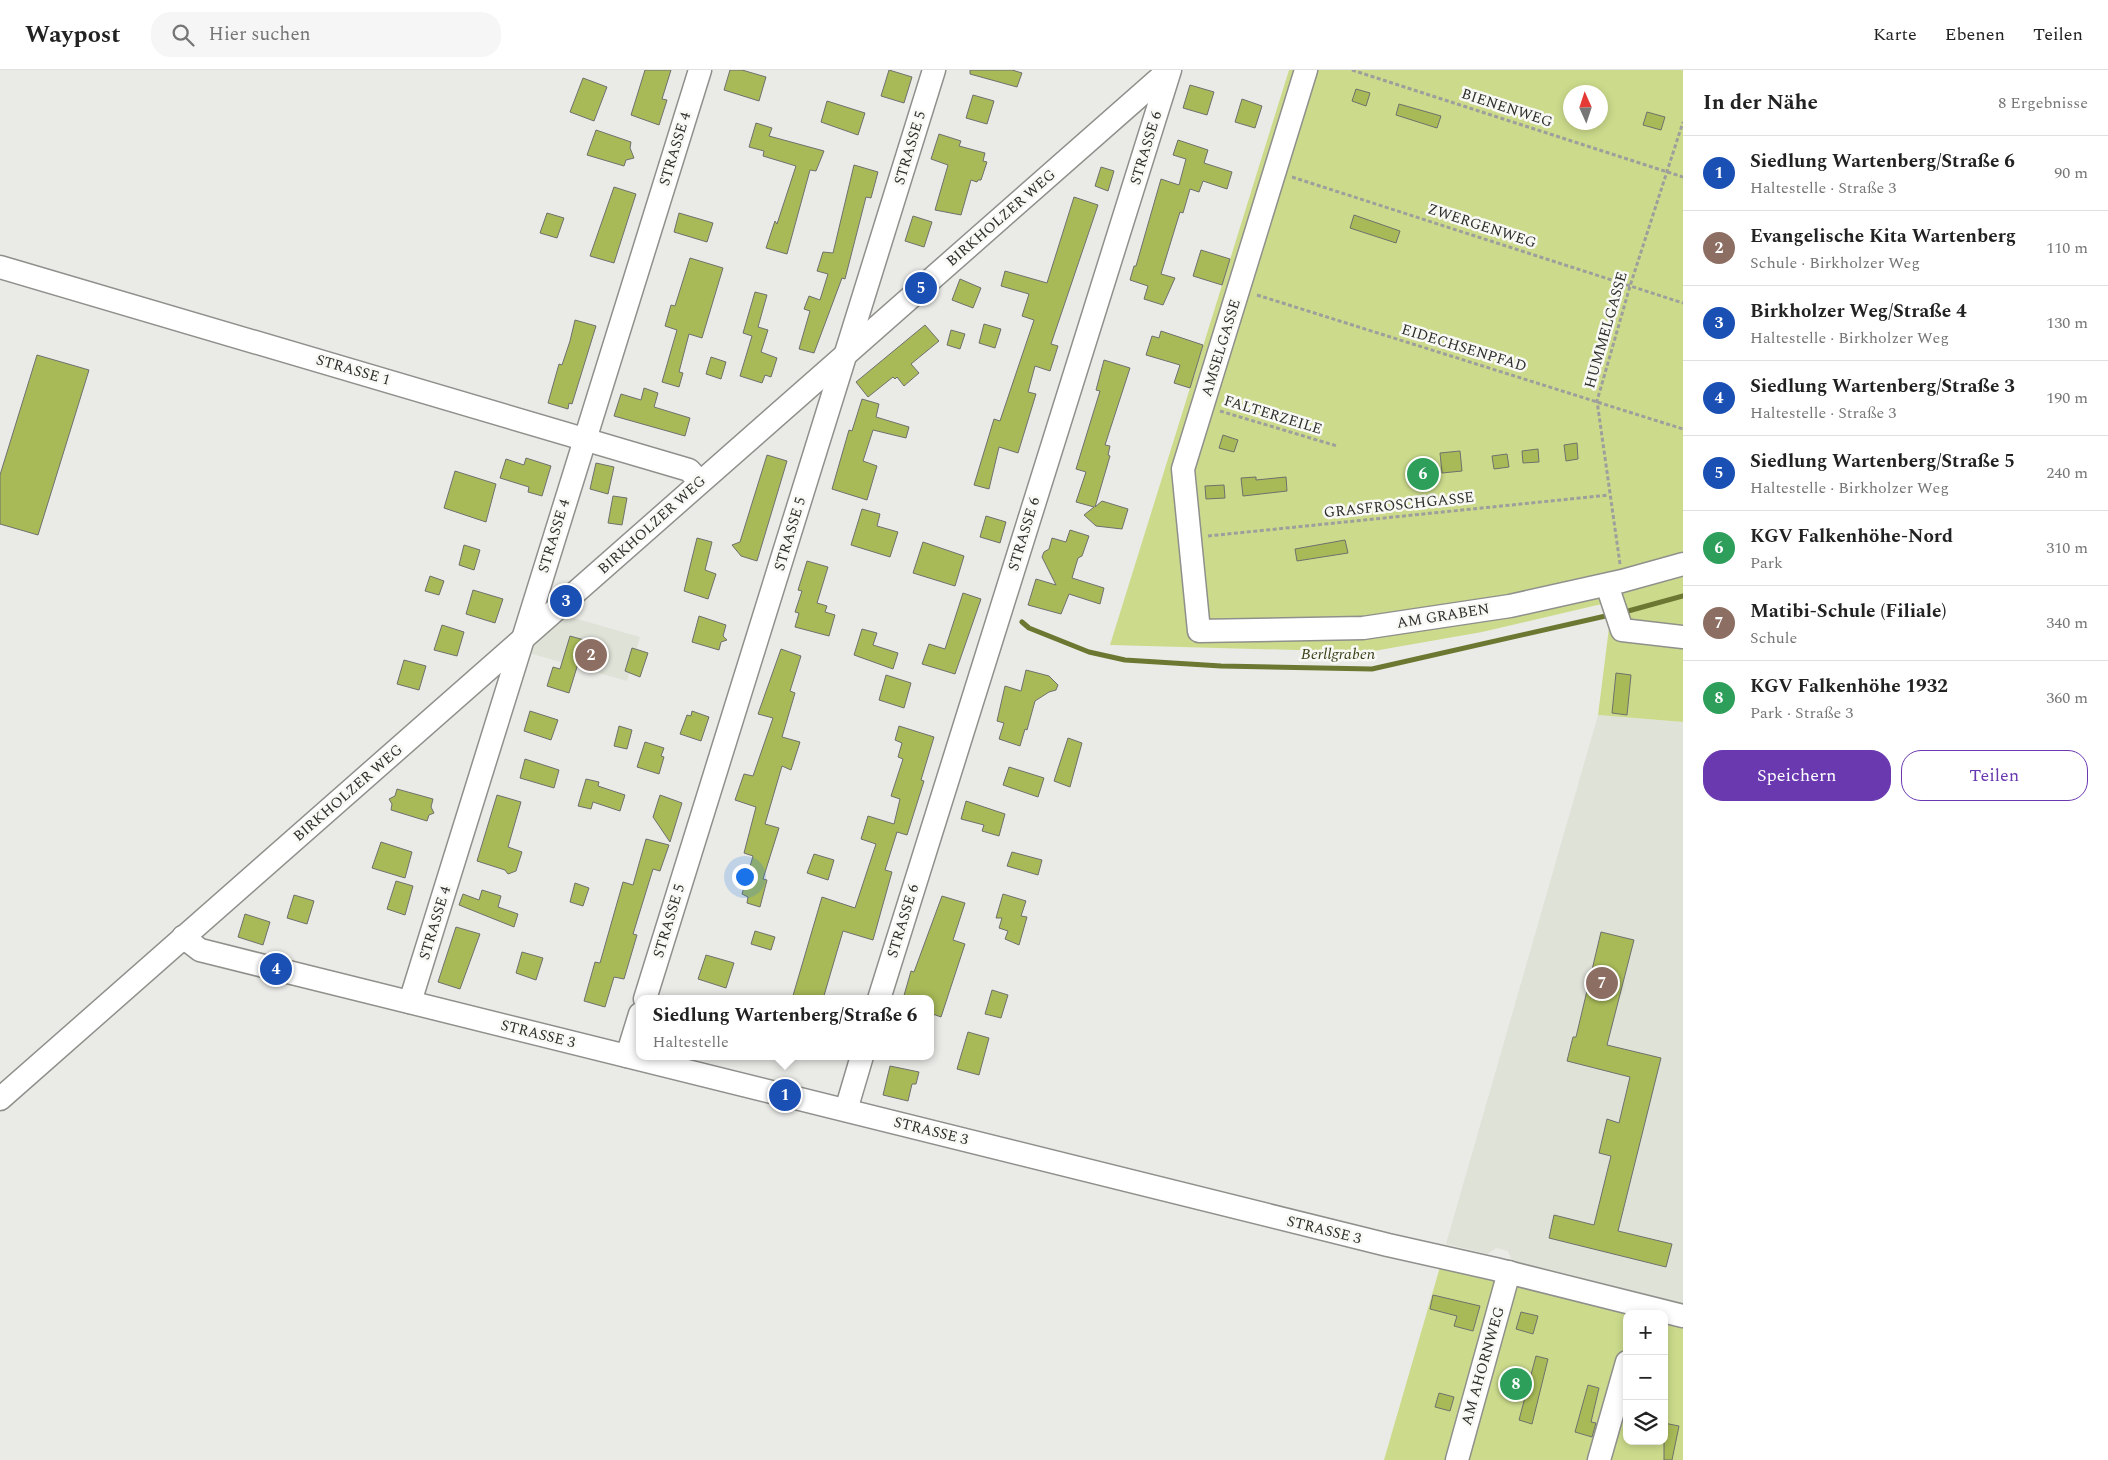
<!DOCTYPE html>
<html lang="de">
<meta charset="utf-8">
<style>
:root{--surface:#fff;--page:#f6f6f6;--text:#222;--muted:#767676;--line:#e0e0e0;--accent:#6a39b0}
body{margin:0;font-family:Spectral,serif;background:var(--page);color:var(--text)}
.controls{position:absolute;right:15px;bottom:15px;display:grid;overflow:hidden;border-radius:10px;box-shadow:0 2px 8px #0003}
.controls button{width:45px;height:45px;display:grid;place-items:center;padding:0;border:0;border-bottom:1px solid var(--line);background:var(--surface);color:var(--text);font:25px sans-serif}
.compass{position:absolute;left:1563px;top:15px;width:45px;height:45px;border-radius:50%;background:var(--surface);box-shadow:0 2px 8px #0003;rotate:357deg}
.you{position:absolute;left:744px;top:806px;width:18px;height:18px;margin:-12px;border:4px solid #fff;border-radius:50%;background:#1a73e8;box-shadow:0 0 0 8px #1a73e833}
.badge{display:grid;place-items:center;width:32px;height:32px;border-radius:50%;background:var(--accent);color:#fff;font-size:16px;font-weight:700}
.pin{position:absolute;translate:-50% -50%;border:2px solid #fff;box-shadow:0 1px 5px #0006}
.popup{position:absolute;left:636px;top:925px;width:298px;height:65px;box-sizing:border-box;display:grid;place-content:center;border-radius:10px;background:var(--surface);filter:drop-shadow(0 1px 4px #0005);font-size:16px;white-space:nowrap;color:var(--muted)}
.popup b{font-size:19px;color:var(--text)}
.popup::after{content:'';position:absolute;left:50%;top:100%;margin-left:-10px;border:10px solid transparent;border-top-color:var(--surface)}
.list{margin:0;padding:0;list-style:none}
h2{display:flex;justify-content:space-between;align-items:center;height:65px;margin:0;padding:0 20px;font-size:21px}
h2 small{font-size:16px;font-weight:400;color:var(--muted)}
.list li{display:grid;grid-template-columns:32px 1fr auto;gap:15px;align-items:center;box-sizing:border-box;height:75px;padding:0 20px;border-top:1px solid var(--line)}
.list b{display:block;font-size:19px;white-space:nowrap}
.list p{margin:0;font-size:16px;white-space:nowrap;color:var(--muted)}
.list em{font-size:16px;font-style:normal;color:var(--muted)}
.actions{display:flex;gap:10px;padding:15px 20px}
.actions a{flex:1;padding:11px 0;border:1px solid var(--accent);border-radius:20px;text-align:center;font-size:18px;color:var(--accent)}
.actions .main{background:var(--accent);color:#fff}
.icon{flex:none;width:28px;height:28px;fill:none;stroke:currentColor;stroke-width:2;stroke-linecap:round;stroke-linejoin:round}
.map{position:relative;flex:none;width:1683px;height:1390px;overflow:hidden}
header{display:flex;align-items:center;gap:30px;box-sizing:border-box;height:70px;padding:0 25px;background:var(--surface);border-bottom:1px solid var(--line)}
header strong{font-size:24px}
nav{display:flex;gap:28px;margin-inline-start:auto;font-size:18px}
.search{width:350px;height:45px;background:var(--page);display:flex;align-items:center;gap:12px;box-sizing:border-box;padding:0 18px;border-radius:20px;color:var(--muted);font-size:19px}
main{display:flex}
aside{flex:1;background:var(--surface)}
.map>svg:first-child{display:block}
.built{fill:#dfe2d7}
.green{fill:#cbdb8b;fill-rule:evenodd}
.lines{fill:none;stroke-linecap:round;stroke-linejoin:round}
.stream{stroke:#6c7832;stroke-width:5}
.building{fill:#a8ba58;stroke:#6f706d}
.minor-casing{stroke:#8f908c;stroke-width:25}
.path{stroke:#9e9f9c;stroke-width:3;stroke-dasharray:4 2.5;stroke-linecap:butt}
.minor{stroke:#fff;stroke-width:22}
.labels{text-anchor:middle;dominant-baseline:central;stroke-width:5;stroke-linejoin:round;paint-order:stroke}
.street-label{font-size:15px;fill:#2e2e2c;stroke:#f8f9f4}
.water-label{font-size:16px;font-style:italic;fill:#3b421a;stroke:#f8f9f4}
</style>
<header>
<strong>Waypost</strong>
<div class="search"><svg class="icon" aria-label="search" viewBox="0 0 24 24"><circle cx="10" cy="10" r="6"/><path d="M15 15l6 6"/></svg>Hier suchen</div>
<nav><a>Karte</a><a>Ebenen</a><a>Teilen</a></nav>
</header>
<main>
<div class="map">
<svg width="1683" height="1390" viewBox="0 0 1683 1390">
<rect width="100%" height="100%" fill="#eaebe7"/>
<g class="built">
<polygon points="567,546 640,567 627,611 529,583 530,578"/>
<polygon points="1598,645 1683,652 1683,1235 1512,1191 1508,1181 1496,1178 1487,1184 1446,1174"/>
</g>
<g class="green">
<path d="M 1289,0 L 1683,0 L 1683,652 L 1598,645 L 1610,550 L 1606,533 L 1482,562 L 1368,582 L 1110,575 ZM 1570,22 L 1600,22 L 1600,52 L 1570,52 Z"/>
<polygon points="1440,1197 1631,1244 1627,1244 1627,1371 1664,1371 1664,1252 1683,1257 1683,1390 1384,1390"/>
</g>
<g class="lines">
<g class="stream">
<polyline points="1621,543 1683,526"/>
<polyline points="1022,552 1029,558 1089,582 1125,590 1221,596 1372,599 1610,545"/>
</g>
</g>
<g class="building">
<polygon points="645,0 671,0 662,29 667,30 659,55 631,45"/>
<polygon points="730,0 742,0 766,7 759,31 724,20"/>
<polygon points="889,0 912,7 904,33 881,26"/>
<polygon points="970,0 1012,0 1022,3 1017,17 970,4"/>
<polygon points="583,8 607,17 594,51 570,42"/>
<polygon points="1190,15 1214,22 1207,45 1183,38"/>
<polygon points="1356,19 1370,23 1366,36 1352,31"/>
<polygon points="973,25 994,31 987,54 966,48"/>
<polygon points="1242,29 1262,36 1255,58 1235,52"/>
<polygon points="827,31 865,43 858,65 821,52"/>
<polygon points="1399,34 1441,46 1437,58 1396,45"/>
<polygon points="1647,42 1665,47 1661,60 1643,55"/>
<polygon points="756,53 772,58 769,66 824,81 816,101 810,100 787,184 766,178 775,151 777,154 796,96 763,86 764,81 749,77"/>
<polygon points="596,60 631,72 630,78 634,88 626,90 624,96 587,85"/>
<polygon points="939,64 961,71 959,76 985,83 983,91 987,92 981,110 978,110 977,112 971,110 961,145 935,140 948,95 931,89"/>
<polygon points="1178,70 1208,80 1204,93 1232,102 1227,119 1203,111 1199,122 1190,119 1183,143 1180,142 1161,204 1175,208 1163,235 1144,229 1148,216 1130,210 1134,196 1136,196 1161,109 1179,115 1186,89 1173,85"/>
<polygon points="854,95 878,102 871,128 866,127 845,209 842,208 814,283 799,279 810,241 804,239 809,226 820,230 828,204 817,201 823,182 833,183"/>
<polygon points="1101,97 1114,101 1108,121 1095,116"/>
<polygon points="614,117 636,124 614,193 590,186"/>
<polygon points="1074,127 1098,135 1051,274 1058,276 1050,301 1035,296 1028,322 1036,324 1018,383 999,377 989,419 974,415 994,349 1000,351 1034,250 1022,246 1029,224 1001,216 1005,201 1047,213"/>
<polygon points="547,143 564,148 557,168 540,163"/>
<polygon points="679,143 713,153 707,172 674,162"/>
<polygon points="1354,145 1400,161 1396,173 1350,158"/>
<polygon points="913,146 932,152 924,177 905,171"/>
<polygon points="1201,180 1230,189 1222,215 1193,206"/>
<polygon points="690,188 723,198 702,268 689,264 679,302 683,303 679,317 662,312 677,260 665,256 671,235 675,236"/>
<polygon points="960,209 981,218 973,238 952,230"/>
<polygon points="755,222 767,225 758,257 768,260 761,282 777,288 771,307 765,305 762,313 740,306 752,266 743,263"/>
<polygon points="575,250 596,256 572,334 569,333 568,339 548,333 559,294 562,295 570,271"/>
<polygon points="984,254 1001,259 995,278 979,273"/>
<polygon points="925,255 939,271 911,294 919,303 904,316 897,307 895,309 893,307 868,327 856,312"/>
<polygon points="951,260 965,264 960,279 947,275"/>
<polygon points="1161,261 1203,275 1190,318 1174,313 1180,295 1146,285 1152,266 1159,268"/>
<polygon points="37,285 89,300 38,465 0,454 0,405"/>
<polygon points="711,287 726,292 721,309 706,304"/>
<polygon points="1104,290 1130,298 1105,375 1110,376 1108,385 1110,386 1095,437 1102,431 1128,439 1122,459 1096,456 1084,445 1094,437 1076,432 1086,402 1076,399 1100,321 1096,320"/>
<polygon points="644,318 658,323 654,337 690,348 685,366 614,346 621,324 641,330"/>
<polygon points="862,329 879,334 876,347 909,357 906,368 873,360 863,391 877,396 867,430 832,419 849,360 852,361"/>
<polygon points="1223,365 1238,370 1234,382 1219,378"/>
<polygon points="1577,373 1578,389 1566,391 1564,375"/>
<polygon points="1538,379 1539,392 1523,393 1522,381"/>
<polygon points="1460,381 1462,401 1442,403 1440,383"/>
<polygon points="1507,384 1509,397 1494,399 1492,386"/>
<polygon points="767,385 787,391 757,491 741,486 732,475 740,472"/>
<polygon points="526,388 551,396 542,426 528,422 529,417 500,408 506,389 524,395"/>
<polygon points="596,393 614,397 608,424 590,419"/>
<polygon points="455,401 496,414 486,452 444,438"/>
<polygon points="1256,407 1256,410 1286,407 1287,421 1243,426 1241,408"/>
<polygon points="1224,415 1225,428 1206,429 1205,416"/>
<polygon points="613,426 627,428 622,455 608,453"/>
<polygon points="862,439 880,444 877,456 898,462 890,487 851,475"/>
<polygon points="986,446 1006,452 1000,473 980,467"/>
<polygon points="1070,460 1089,466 1082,486 1078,488 1072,508 1104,518 1100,534 1069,524 1061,544 1028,535 1036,509 1056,515 1042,487 1044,482 1049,479 1052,468 1066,472"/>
<polygon points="697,468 712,472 705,500 716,504 708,529 684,521"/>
<polygon points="1345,470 1348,483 1297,491 1295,479"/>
<polygon points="923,472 964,486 955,516 913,503"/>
<polygon points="464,475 480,480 474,500 459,495"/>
<polygon points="807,491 828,497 817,533 827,536 825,542 835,545 829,566 795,557 799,543 795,542 802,521 798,520"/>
<polygon points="430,506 444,511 439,525 425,521"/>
<polygon points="473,520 503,529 495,553 466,544"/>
<polygon points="963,523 981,529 955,604 922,594 929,574 945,579"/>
<polygon points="699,546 726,555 723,566 727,570 721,572 719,580 692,572"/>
<polygon points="442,555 464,562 457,586 434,580"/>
<polygon points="862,559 877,563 873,575 898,583 893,599 854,585"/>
<polygon points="570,566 602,575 598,591 580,587 569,623 547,616 553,597 560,599"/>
<polygon points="632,578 648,583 640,607 625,601"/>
<polygon points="781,579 801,586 790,621 795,623 782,667 800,672 791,700 782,696 765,754 779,758 763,809 767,810 760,837 747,833 748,827 742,824 753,786 744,783 756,737 735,730 744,704 753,706 773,648 758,644"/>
<polygon points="404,590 426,596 419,620 397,614"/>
<polygon points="1026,600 1049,606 1058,615 1056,620 1049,622 1035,631 1027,660 1025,659 1020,676 999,669 1004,653 997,651 1005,616 1021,621"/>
<polygon points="1616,603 1631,605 1627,645 1612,643"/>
<polygon points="886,605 911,613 904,638 879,630"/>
<polygon points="530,641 558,650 551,670 524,661"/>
<polygon points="692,641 709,647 701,671 680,664 687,645 691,646"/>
<polygon points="619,656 632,660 627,679 614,676"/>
<polygon points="899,656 934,667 921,710 924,711 907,765 897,762 885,800 892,802 873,870 843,861 823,929 792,929 822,827 855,838 876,774 861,769 868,746 894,754 900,729 891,726 903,689 898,687 902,673 895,670"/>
<polygon points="1068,668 1082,673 1070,717 1054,711"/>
<polygon points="645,672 664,678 661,686 664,687 659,704 637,697"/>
<polygon points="525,689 559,700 554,718 520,708"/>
<polygon points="1009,697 1044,708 1038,727 1003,715"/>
<polygon points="586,709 599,712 598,716 625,725 620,741 593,732 591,739 578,736"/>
<polygon points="397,719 433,729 431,737 434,743 429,745 427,751 391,740 392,734 389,729 395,726"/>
<polygon points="497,725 521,732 508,777 522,782 516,801 508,804 505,800 477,791"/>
<polygon points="660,725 682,733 670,772 653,747"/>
<polygon points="966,731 1005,744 999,766 982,761 984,755 961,749"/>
<polygon points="646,769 669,775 660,801 653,799 633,864 637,865 624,909 614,907 605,937 584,931 595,892 600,893 623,812 633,815"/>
<polygon points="381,772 412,782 405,808 372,798"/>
<polygon points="1012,782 1042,790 1038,805 1007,796"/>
<polygon points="814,784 834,790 828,810 807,803"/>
<polygon points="396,811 413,816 405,845 387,839"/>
<polygon points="575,813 589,818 583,836 570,832"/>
<polygon points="482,820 501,826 498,837 518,844 514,857 459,835 463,824 479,830"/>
<polygon points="1003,824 1026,831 1021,846 1027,847 1019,875 1005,869 1008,861 999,858 1002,848 996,848"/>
<polygon points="294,825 314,831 307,854 287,848"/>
<polygon points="942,826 965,833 953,870 965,874 941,947 930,943 930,929 903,929 911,901 914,902"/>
<polygon points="245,844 270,852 263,875 238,867"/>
<polygon points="456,857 480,864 460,919 438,912"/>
<polygon points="755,861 775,867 771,880 751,874"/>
<polygon points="1601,862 1634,870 1607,975 1661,988 1618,1161 1672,1174 1666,1197 1549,1168 1554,1145 1594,1155 1611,1086 1599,1083 1607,1049 1619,1053 1630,1007 1567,991 1573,967 1576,967"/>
<polygon points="522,882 543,888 536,910 516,903"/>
<polygon points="706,885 734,893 726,918 698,909"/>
<polygon points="992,920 1008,925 1001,948 985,944"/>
<polygon points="968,962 989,968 979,1005 957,999"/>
<polygon points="890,996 919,1002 916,1014 912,1014 908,1031 883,1025"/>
<polygon points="1433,1225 1480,1236 1473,1261 1454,1256 1457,1246 1430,1239"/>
<polygon points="1521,1242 1538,1246 1533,1264 1516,1259"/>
<polygon points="1536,1286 1548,1289 1532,1354 1519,1350"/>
<polygon points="1588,1315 1599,1318 1591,1352 1596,1353 1592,1367 1575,1362"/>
<polygon points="1439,1323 1454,1327 1450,1341 1435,1337"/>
<polygon points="1664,1353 1679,1356 1672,1390 1664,1390"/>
</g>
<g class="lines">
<defs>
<g id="minor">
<polyline points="1306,0 1183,399 1199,561 1363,558 1510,536 1622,511 1683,494"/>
<polyline points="0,197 689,400 700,412"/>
<polyline points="1607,515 1622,560 1683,567"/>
<polyline points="183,867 200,880 276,899 1388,1175 1495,1199 1683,1246"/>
<polyline points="645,929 934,0"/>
<polyline points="879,929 1170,0"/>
<polyline points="410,932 700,0"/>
<polyline points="627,986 640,944"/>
<polyline points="0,1029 1169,0"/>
<polyline points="846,1040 862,986"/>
<polyline points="1457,1390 1509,1202"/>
<polyline points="1599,1390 1627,1292"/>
</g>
</defs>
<use href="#minor" class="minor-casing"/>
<g class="path">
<polyline points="1352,0 1683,107"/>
<polyline points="1292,107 1683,233"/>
<polyline points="1257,225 1683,359"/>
<polyline points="1220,341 1337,376"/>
<polyline points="1208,466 1609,425"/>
<polyline points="1620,494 1597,331 1630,216 1683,52"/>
</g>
<use href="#minor" class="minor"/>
</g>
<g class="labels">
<g class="street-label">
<text transform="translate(1507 38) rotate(18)">BIENENWEG</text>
<text transform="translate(910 78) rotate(-73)">STRASSE 5</text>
<text transform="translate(1146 78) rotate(-73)">STRASSE 6</text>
<text transform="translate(675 79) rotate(-73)">STRASSE 4</text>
<text transform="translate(1001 148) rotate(-41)">BIRKHOLZER WEG</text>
<text transform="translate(1482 156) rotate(18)">ZWERGENWEG</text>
<text transform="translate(1606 260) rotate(-74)">HUMMELGASSE</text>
<text transform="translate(1221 278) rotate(-73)">AMSELGASSE</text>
<text transform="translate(1464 278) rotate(17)">EIDECHSENPFAD</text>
<text transform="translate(353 300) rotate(16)">STRASSE 1</text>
<text transform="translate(1273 345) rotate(17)">FALTERZEILE</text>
<text transform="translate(1399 435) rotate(-6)">GRASFROSCHGASSE</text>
<text transform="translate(652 455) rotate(-42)">BIRKHOLZER WEG</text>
<text transform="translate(790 464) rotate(-73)">STRASSE 5</text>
<text transform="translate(1024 464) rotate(-73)">STRASSE 6</text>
<text transform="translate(554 466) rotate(-73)">STRASSE 4</text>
<text transform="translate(1443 546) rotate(-9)">AM GRABEN</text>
<text transform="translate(348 723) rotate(-41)">BIRKHOLZER WEG</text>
<text transform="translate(669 851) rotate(-73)">STRASSE 5</text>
<text transform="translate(903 851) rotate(-73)">STRASSE 6</text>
<text transform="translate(435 853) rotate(-73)">STRASSE 4</text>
<text transform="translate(538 964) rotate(14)">STRASSE 3</text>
<text transform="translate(931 1061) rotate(14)">STRASSE 3</text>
<text transform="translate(1324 1160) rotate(14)">STRASSE 3</text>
<text transform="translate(1483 1296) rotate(-74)">AM AHORNWEG</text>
</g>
<g class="water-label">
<text x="1338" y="584">Berllgraben</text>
</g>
</g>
</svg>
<div class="controls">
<button>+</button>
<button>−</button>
<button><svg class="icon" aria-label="layers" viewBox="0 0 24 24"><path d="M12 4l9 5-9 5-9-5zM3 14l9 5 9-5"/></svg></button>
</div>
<svg class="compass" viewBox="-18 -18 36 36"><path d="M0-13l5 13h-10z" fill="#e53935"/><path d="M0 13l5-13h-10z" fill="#767676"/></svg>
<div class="you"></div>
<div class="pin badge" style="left:785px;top:1025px;background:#1a4fb4">1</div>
<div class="popup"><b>Siedlung Wartenberg/Straße 6</b>Haltestelle</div>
<div class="pin badge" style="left:591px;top:585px;background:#8d6e63">2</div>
<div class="pin badge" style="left:566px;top:531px;background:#1a4fb4">3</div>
<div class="pin badge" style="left:276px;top:899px;background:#1a4fb4">4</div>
<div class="pin badge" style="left:921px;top:218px;background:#1a4fb4">5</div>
<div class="pin badge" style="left:1423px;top:404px;background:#2e9e5b">6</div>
<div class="pin badge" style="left:1602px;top:913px;background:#8d6e63">7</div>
<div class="pin badge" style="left:1516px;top:1314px;background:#2e9e5b">8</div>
</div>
<aside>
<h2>In der Nähe<small>8 Ergebnisse</small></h2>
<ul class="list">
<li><span class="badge" style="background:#1a4fb4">1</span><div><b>Siedlung Wartenberg/Straße 6</b><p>Haltestelle · Straße 3</p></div><em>90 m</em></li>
<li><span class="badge" style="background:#8d6e63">2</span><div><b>Evangelische Kita Wartenberg</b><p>Schule · Birkholzer Weg</p></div><em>110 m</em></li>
<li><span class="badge" style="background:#1a4fb4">3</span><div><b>Birkholzer Weg/Straße 4</b><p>Haltestelle · Birkholzer Weg</p></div><em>130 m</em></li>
<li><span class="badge" style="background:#1a4fb4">4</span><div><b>Siedlung Wartenberg/Straße 3</b><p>Haltestelle · Straße 3</p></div><em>190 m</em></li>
<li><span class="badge" style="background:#1a4fb4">5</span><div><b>Siedlung Wartenberg/Straße 5</b><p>Haltestelle · Birkholzer Weg</p></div><em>240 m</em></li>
<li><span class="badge" style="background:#2e9e5b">6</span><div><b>KGV Falkenhöhe-Nord</b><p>Park</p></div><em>310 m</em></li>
<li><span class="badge" style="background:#8d6e63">7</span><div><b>Matibi-Schule (Filiale)</b><p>Schule</p></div><em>340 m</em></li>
<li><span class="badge" style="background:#2e9e5b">8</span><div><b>KGV Falkenhöhe 1932</b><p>Park · Straße 3</p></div><em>360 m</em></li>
</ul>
<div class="actions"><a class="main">Speichern</a><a>Teilen</a></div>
</aside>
</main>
